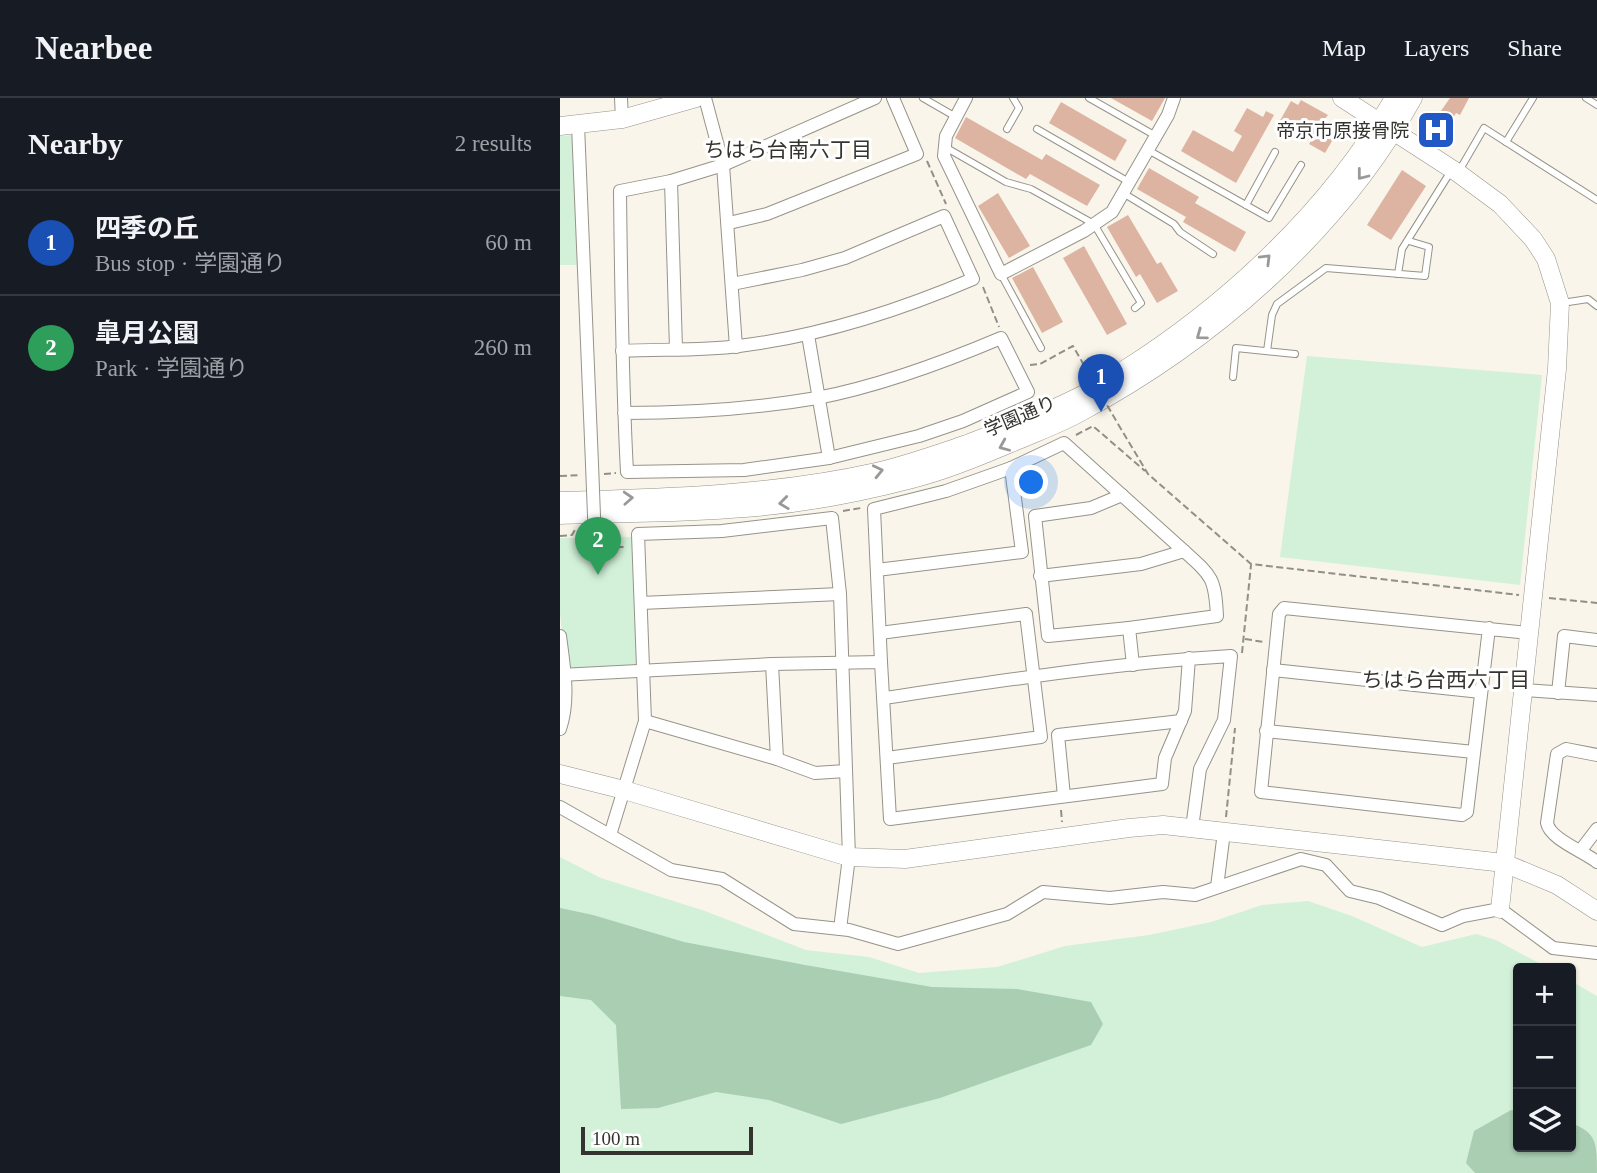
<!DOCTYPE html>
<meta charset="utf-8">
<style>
:root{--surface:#171b24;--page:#242831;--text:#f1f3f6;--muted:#9ea1a6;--line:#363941;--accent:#94ade0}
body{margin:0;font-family:"Times New Roman","Noto Sans JP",serif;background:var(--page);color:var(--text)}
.controls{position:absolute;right:21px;bottom:21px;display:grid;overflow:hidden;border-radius:7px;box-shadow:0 2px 5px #0004}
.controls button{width:63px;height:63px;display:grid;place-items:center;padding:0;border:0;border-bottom:2px solid var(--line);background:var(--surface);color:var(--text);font:35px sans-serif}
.scale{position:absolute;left:21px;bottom:18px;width:172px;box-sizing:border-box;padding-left:7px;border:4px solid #34332f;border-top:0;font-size:19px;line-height:24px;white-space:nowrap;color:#34332f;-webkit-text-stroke:5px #fff;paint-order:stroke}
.you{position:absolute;left:472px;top:385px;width:24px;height:24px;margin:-18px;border:5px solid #fff;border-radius:50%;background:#1a73e8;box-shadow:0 0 0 10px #1a73e833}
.badge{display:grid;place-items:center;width:46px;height:46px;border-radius:50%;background:var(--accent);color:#fff;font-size:23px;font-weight:700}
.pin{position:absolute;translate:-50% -58px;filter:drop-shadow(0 2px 4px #0008)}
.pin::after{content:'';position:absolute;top:37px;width:24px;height:21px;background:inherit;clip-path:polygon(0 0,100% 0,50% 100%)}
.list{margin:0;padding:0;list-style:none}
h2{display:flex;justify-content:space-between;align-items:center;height:91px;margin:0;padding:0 28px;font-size:30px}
h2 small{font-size:23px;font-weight:400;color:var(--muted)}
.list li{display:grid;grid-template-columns:46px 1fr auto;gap:21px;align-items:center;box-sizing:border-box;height:105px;padding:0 28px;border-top:2px solid var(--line)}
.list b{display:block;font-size:26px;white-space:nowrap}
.list p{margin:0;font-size:23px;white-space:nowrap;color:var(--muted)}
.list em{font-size:23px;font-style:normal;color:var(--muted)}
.icon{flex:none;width:38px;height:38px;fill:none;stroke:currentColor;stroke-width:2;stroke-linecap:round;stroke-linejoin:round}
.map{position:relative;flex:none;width:1037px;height:1075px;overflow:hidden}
header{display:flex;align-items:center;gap:42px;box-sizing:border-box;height:98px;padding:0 35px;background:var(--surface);border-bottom:2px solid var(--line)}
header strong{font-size:33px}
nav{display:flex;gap:38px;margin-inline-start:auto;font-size:24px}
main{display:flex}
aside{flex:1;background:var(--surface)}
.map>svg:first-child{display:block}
.green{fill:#d3f1d9}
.forest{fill:#aaceb2}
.building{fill:#ddb4a1}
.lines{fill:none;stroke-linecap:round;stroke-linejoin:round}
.lane-casing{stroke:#969389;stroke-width:8}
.street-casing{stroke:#969389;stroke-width:14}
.secondary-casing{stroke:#969389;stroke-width:19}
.path{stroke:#918f87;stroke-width:2;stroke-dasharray:7 3.5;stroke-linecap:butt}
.lane{stroke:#fff;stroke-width:6}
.street{stroke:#fff;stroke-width:12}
.secondary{stroke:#fff;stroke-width:18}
.street-bridge-casing{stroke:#969389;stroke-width:14;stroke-linecap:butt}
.path-bridge{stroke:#918f87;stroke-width:2;stroke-dasharray:7 3.5;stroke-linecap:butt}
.street-bridge{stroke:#fff;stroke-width:12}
.oneway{stroke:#9a9997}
.labels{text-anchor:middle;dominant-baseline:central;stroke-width:6;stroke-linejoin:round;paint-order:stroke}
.poi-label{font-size:19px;fill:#34332f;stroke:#fff;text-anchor:end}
.street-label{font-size:19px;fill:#34332f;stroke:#fff}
.neighbourhood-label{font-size:21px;fill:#34332f;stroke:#fff}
</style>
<header>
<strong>Nearbee</strong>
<nav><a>Map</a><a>Layers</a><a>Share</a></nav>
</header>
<main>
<aside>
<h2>Nearby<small>2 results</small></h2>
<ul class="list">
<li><span class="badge" style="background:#1a4fb4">1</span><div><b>四季の丘</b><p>Bus stop · 学園通り</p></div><em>60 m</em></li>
<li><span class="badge" style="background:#2e9e5b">2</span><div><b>皐月公園</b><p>Park · 学園通り</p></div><em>260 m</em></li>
</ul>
</aside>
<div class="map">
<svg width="1037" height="1075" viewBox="0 0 1037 1075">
<rect width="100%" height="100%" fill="#f9f5ea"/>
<g class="green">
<polygon points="13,37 17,167 0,167 0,38"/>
<polygon points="747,258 982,277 960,487 720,459"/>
<polygon points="74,439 81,570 6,573 0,515 0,440"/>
<polygon points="0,759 41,780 145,813 246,852 309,859 359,875 437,869 505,848 589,837 651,824 702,807 748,803 792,818 862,849 916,836 936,842 988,870 958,870 958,1049 1011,1049 1011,883 1037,898 1037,1075 0,1075"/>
</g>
<g class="forest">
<polygon points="0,810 33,817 124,844 245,867 372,889 457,891 531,904 543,926 531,947 380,1000 281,1026 209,1002 156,994 98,1010 61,1011 56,927 31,902 0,898"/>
<path d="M 951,1012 L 958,1013 L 958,1049 L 1011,1049 L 1011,1025 C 1037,1035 1037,1045 1037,1075 L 915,1075 L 906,1065 L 914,1033 Z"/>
</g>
<g class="building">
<polygon points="551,0 605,0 592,23"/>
<polygon points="890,0 909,0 900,17 896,15 882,38 869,30"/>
<polygon points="741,2 768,17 764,22 779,31 765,55 749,46 751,43 735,34 734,37 717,28 731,3 738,7"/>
<polygon points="501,4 567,42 555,63 489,25"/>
<polygon points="687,10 703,19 706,13 714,17 676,85 621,53 633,32 673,54 682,38 674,33"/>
<polygon points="406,19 482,62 486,56 540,87 527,108 470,76 466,81 395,40"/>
<polygon points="589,70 639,99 635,105 686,134 675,154 623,124 626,119 577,91"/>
<polygon points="842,72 866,88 831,142 807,127"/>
<polygon points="438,95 470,148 449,160 418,108"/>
<polygon points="568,117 597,166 601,164 618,193 597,205 580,176 576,179 547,129"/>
<polygon points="524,148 567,226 547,237 503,160"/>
<polygon points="473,169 503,224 482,235 452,180"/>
</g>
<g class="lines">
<defs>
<g id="lane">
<polyline points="363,0 396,19"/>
<polyline points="529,0 596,38"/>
<polyline points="1026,0 1037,7"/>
<polyline points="447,31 459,10 453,0"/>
<polyline points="477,31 569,84"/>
<polyline points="946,44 973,0"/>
<polyline points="385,49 446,84 471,91 534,126 581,205 575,210"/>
<polyline points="588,52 709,120 741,67"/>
<polyline points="899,73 924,30 1037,102"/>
<polyline points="563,95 614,126 620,134 653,156"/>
<polyline points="686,107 715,54"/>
<polyline points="441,176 481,250"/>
<polyline points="838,176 842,151 891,73"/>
<polyline points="1002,205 1028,201 1037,208"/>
<polyline points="707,253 712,217 717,206 766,170 865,178 869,149 849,143"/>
<polyline points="673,279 676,250 735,256"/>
</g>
<g id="street">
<polyline points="61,0 62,21"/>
<polyline points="145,0 163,67 176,249"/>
<polyline points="406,0 386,38 384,58 441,176 524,133 552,114 608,17 614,0"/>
<polyline points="18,27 32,366"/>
<polyline points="111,83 116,251"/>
<polyline points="169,125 207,116 357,56 333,0"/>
<polyline points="248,237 269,360"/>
<path d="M 62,253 C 100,251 141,253 179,248 C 261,238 338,213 413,181 L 384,118 L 285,160 L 242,172 L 172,186"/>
<path d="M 64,315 C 128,315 193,311 257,300 C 320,288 382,265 441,240 L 468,294 L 403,323 L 359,338 L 269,360 L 184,372 L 67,374 C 62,281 61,187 60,93 L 111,83 L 163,67 L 315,0"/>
<polyline points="451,370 504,345 624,453 581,466 480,478"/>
<polyline points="562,397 531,410 475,418 488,538 569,530"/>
<polyline points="317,472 462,454 451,370 386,393 314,411 321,564"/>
<polyline points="81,505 280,496"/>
<polyline points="929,530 907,714 902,717 701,694 719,516 724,510 969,535"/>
<polyline points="320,535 466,516 481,639 327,660"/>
<path d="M 0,538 C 4,569 10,602 0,631"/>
<polyline points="212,566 217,661"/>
<path d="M 573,567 L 569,530 L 657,518 C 655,480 652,478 624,453"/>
<polyline points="713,572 921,594"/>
<polyline points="0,577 212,566 321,564 330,721 602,686 605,660 625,613 629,560"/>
<polyline points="964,592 1037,597"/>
<polyline points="998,595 1004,538 1037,542"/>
<path d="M 324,600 C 439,583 555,565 671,558 L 664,622 L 640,671 L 632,730"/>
<polyline points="85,623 217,661 255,675 286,673"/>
<polyline points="706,633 914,654"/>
<path d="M 1037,657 L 1006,651 L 997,656 L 987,725 C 990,741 1023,753 1037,764"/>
<polyline points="504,698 498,637 621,623"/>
<polyline points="0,709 111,772 162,781 234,826 289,832 338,846 447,816 483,794 550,800 603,794 635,797 741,761 766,767 790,793 819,800 882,827 903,818 940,811 993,850 1037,855"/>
<polyline points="50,737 85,623 78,436 162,433 272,420 280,496 289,759 280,831"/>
<polyline points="1021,752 1037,731"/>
<polyline points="657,789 664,734"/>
</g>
<g id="secondary">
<polyline points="782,0 898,75 940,106 973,141 986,161 1000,205 997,271 940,811"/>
<polyline points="0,28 62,21 136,0"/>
<path d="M 0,403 C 105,400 213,397 316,374 C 347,367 377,356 407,346 C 443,332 480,318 514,301 C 532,293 548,282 564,272 C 670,205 772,109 834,0"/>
<path d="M 0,417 C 61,415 124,415 185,410 C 241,406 298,395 352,381 C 388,372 422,357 456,343 C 477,334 499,326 519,315 C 652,244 780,133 853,0"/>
<polyline points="0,676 64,692 289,759 345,761 569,730 603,727 944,765 997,787 1037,813"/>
</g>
</defs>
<use href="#lane" class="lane-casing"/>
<use href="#street" class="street-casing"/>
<use href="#secondary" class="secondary-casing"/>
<g class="path">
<polyline points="367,63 386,106"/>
<polyline points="423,189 439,229"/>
<polyline points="470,267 480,266 513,248 521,262"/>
<polyline points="558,326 588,376 691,466 959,497"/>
<polyline points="516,337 533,328 585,373"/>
<polyline points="44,376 56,375"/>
<polyline points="0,378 21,377"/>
<polyline points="283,413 301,410"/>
<polyline points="0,438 12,437 16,430"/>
<polyline points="46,449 65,449"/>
<polyline points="989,500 1037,505"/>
<polyline points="685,541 704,544"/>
<polyline points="682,555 691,467"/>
<polyline points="501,712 502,724"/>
<polyline points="666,719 675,630"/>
</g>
<use href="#lane" class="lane"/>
<use href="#street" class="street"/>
<use href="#secondary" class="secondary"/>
<defs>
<polyline id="street-bridge" points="32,366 35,444"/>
</defs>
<use href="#street-bridge" class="street-bridge-casing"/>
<polyline class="path-bridge" points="521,262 558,326"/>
<use href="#street-bridge" class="street-bridge"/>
</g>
<defs><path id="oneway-chevron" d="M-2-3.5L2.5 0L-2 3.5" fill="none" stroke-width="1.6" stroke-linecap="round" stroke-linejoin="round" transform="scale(1.75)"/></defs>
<g class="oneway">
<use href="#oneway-chevron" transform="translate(802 77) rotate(128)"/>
<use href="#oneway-chevron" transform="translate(706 161) rotate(-45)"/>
<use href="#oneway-chevron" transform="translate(641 237) rotate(144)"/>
<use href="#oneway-chevron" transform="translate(444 348) rotate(157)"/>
<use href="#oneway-chevron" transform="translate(318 373) rotate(-13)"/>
<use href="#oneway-chevron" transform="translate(68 400) rotate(-3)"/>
<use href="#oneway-chevron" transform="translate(224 405) rotate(173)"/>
</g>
<defs>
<symbol id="hospital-square" viewBox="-11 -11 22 22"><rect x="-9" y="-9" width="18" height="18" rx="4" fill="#2258c5" stroke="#fff"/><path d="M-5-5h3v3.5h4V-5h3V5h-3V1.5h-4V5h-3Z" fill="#fff"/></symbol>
</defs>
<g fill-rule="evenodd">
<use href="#hospital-square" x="854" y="10" width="44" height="44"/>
</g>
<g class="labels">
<g class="poi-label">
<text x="849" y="32">帝京市原接骨院</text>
</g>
<g class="street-label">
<text transform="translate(460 318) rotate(-23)">学園通り</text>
</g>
<g class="neighbourhood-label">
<text x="228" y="52">ちはら台南六丁目</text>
<text x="886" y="582">ちはら台西六丁目</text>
</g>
</g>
</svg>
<div class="controls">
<button>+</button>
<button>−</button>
<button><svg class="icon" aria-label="layers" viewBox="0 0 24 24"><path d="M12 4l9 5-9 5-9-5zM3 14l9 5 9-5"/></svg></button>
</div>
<div class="scale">100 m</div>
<div class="you"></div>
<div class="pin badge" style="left:541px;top:314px;background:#1a4fb4">1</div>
<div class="pin badge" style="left:38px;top:477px;background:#2e9e5b">2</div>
</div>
</main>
